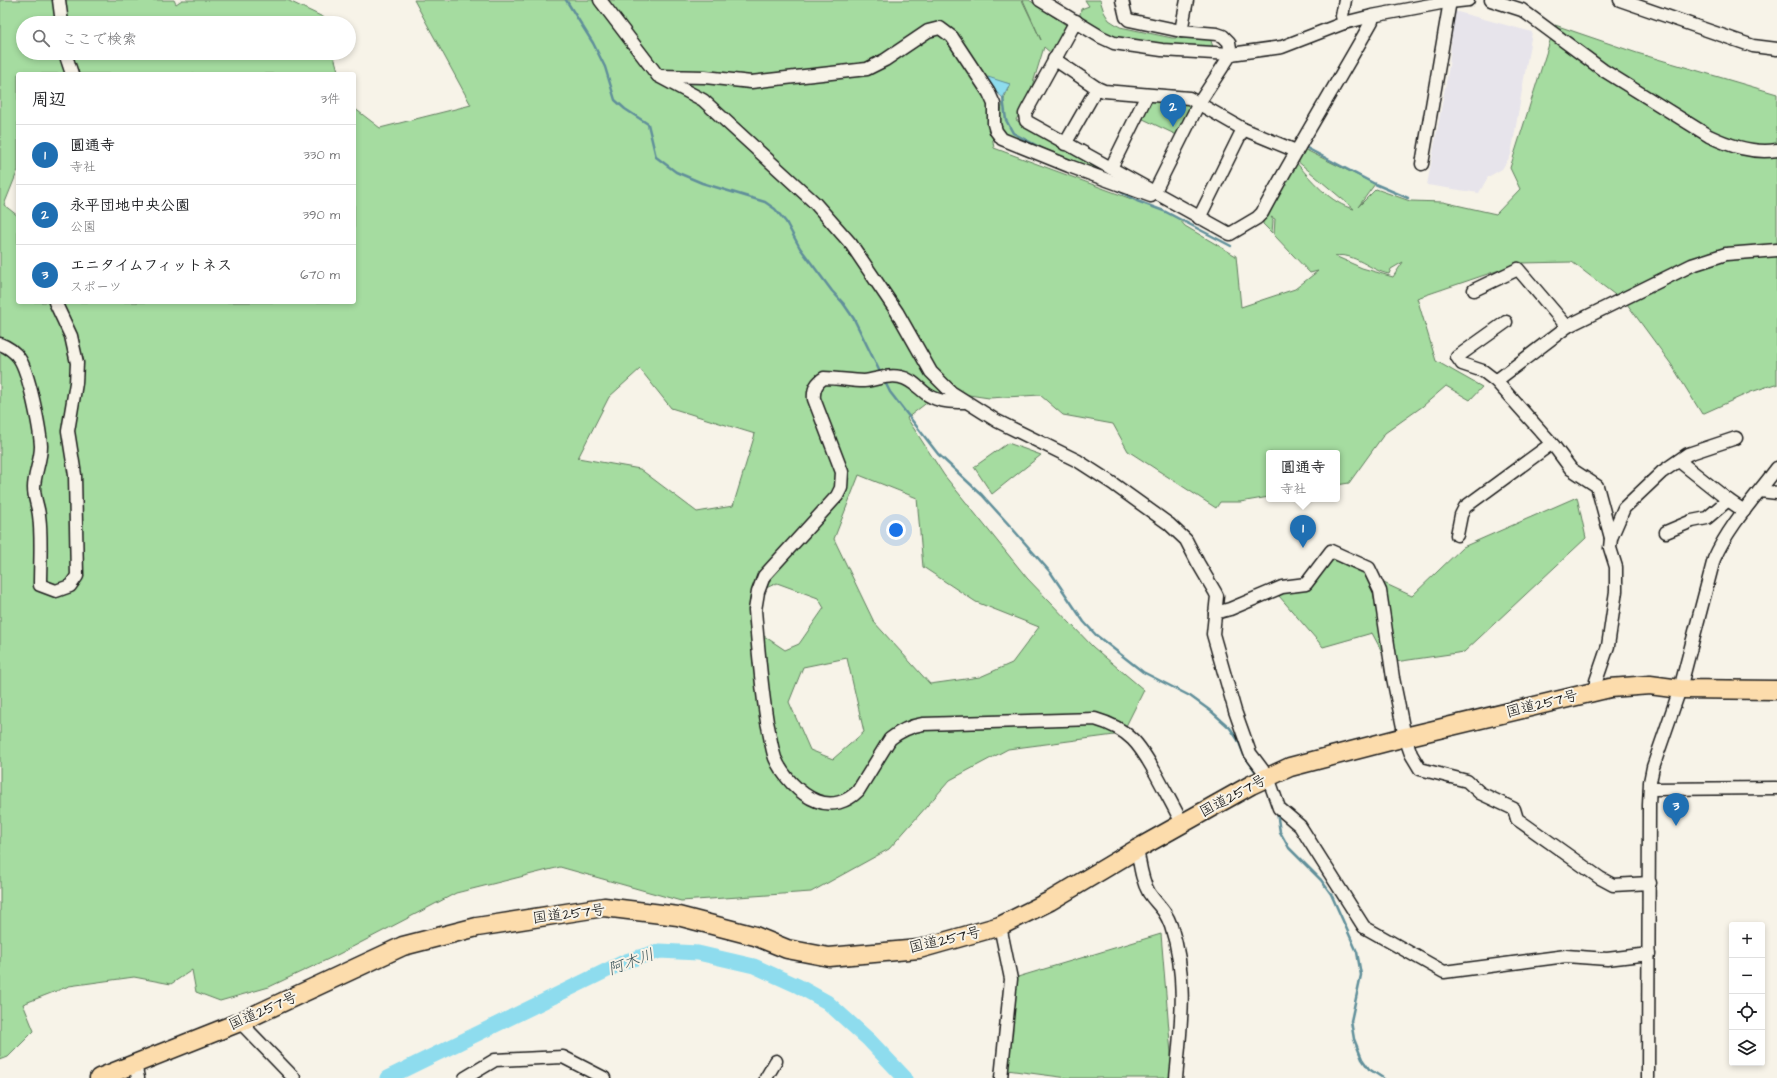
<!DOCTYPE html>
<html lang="ja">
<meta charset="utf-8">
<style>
:root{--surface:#fff;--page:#f2f2f2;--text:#202124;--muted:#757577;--line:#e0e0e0;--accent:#1f6fb2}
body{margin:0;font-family:"Architects Daughter","Klee One",sans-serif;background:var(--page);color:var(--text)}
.controls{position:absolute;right:12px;bottom:12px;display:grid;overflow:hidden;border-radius:4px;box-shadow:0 2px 6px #0003}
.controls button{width:36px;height:36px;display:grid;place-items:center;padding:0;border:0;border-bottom:1px solid var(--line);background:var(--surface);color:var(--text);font:20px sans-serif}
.you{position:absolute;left:896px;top:530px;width:14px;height:14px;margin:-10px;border:3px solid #fff;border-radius:50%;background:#1a73e8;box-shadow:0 0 0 6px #1a73e833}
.badge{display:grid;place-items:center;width:26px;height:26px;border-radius:50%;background:var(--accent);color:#fff;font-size:13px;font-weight:700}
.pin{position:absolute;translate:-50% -33px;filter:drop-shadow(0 1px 2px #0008)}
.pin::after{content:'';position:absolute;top:21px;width:14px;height:12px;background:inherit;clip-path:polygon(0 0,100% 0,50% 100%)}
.popup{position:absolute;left:1266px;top:450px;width:74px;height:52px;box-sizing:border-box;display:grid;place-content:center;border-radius:4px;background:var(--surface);filter:drop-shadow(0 1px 3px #0005);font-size:13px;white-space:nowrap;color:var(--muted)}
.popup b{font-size:15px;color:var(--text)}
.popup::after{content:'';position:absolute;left:50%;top:100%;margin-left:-8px;border:8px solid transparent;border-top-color:var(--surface)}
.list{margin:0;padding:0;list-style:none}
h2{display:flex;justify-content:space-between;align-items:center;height:52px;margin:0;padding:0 16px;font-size:17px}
h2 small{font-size:13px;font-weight:400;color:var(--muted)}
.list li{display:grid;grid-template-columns:26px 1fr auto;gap:12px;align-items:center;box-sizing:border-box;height:60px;padding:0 16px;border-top:1px solid var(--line)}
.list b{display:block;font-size:15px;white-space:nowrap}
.list p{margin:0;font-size:13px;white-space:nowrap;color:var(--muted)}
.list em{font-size:13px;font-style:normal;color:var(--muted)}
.icon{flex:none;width:22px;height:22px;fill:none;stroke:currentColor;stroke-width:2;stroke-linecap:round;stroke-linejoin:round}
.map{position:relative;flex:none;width:1777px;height:1078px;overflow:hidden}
.search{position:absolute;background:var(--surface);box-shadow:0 2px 6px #0003;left:16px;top:16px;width:340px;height:44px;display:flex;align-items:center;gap:10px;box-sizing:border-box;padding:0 14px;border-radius:22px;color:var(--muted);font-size:15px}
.panel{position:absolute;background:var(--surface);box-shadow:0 2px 6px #0003;left:16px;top:72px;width:340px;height:232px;border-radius:4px}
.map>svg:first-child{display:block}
.built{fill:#e7e4eb}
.green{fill:#a5dca0;stroke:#607c5e;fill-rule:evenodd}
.water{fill:#8edcee;stroke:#608f9a}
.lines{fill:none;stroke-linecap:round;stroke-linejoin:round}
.stream{stroke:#608f9a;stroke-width:2.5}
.river{stroke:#8edcee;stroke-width:15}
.minor-casing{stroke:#1c1c1c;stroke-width:15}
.highway-casing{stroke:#1c1c1c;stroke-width:21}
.minor{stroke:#f7f3e8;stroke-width:12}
.highway{stroke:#fcdcac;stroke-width:18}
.labels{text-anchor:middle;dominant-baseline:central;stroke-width:4;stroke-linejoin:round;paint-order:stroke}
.street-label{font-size:15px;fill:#1c1c1c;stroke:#f7f3e8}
.water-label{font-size:16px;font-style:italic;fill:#3e565b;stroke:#f7f3e8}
</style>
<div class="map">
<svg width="1777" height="1078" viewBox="0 0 1777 1078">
<rect width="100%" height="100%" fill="#f7f3e8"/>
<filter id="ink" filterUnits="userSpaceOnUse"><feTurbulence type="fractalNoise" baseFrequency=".025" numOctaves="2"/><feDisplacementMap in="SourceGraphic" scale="8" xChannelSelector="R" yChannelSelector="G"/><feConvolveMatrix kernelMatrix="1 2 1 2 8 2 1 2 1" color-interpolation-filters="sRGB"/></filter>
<g filter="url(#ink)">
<polygon class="built" points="1454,11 1532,32 1511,155 1502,169 1488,177 1479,193 1427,185 1449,66"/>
<g class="green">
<path d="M 0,0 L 174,0 L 176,4 L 182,0 L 287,0 L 325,18 L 326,23 L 23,23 L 23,53 L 333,53 L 339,74 L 18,74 L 18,170 L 4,205 L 18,216 L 18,302 L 354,302 L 354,108 L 380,128 L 471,105 L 414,0 L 1022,0 L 1041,40 L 1023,0 L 1029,0 L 1066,25 L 1052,54 L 1044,47 L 1030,93 L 1016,120 L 1134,186 L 1007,138 C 995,120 1002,103 1010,84 L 983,78 L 994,148 L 1164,211 L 1179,219 L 1185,226 L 1236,256 L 1241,307 L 1295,289 L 1318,271 L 1310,273 L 1274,235 L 1275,219 L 1271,217 L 1273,220 L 1272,233 L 1263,224 L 1263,217 L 1269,216 L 1267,212 L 1295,161 C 1310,179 1331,204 1354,209 L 1296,160 L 1302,148 L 1375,184 L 1358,207 L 1376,189 L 1410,201 L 1443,202 L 1496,214 L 1520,189 L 1510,168 L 1555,25 L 1637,53 L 1777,94 L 1777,385 L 1775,384 L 1751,392 L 1702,414 L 1671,364 L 1627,304 L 1572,262 L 1520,263 L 1417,298 L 1436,361 L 1482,387 L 1470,400 L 1446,386 L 1423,406 L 1385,433 L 1349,483 L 1337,485 L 1337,453 L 1269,453 L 1269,497 L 1240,502 L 1220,502 L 1216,508 L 1128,451 L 1113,424 L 1063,415 L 1040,395 L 989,398 L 942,391 L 907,418 L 944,475 L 1027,578 L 1093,647 L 1144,690 L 1122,734 L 1008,749 L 950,780 L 889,849 L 811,892 L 681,901 L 560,867 L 456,893 L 339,954 L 269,987 L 220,1001 L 196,992 L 192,970 L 171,984 L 134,977 L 69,986 L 23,1004 L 34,1031 L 8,1057 L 0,1060 ZM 1335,256 C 1354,252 1371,271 1389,274 L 1391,269 L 1403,262 L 1393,277 L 1362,268 ZM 640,369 L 671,408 L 755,434 L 733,506 L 697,512 L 640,469 L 578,458 L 609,397 ZM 859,475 L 917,498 L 923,567 L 976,602 L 1039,627 L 1012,663 L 980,677 L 930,684 L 874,622 L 834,539 ZM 777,583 L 818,598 L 824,608 L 799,644 L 785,650 L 758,632 L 755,620 L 766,588 ZM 847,658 L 864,732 L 833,759 L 810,750 L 789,702 L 803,667 Z"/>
<polygon points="1085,0 1100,0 1104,12 1109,20 1120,27 1172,38 1210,38 1214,50 1119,41 1079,20 1081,9 1089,6"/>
<polygon points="1153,99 1192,103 1181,137 1141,118 1148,103"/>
<polygon points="1008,443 1041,455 992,494 974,467"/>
<polygon points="1577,497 1586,538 1464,652 1388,663 1372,633 1323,647 1279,596 1334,560 1412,596 1463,547"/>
<polygon points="1161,934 1173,1078 1068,1078 1007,1070 1011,979"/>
</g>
<polygon class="water" points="988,77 1010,84 1003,98 986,83"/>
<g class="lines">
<g class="stream">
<polyline points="566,0 593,43 605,67 615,100 625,109 648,124 656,157 676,172 702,183 765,202 775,209 786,222 800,248 832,291 843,303 854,319 881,374"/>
<polyline points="1003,98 1006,120 1013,133 1045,150"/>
<polyline points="1303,146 1375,184 1408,198"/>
<polyline points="1117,190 1137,201 1164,211 1231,246"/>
<polyline points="884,380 890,392 938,454 982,495 1011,527 1051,573 1084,622 1096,635 1143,672 1190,696 1212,712 1230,728 1238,740 1244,755 1258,775"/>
<polyline points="1277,812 1280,832 1284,839 1289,848 1321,880 1331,894 1357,952 1361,975 1351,1021 1354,1039 1362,1059 1369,1069 1383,1078"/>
</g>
<polyline class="river" points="387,1078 626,961 660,951 698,953 754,966 798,986 827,1002 869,1040 905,1078"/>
<defs>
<g id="minor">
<polyline points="59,0 62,23"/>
<polyline points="600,0 658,76 703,100 814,202 851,244 897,312 931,372 951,392 997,421 1078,461 1112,483 1169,524 1186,540 1198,563 1215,592 1217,596 1213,634 1235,711 1250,753 1268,777 1279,808 1300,826 1364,927 1444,972 1566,956 1607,959 1649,954"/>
<polyline points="1040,0 1101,37 1114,43 1162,50 1231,54 1282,47 1344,23 1372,16 1441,3 1468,0"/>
<path d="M 1491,0 L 1522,10 L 1603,70 L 1709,136 C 1730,146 1753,154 1777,150"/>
<polyline points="1620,0 1753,46 1777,49"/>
<path d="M 1076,21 L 1027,110 L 1025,114 L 1026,121 L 1230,234 L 1257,218 L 1262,213 C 1297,148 1336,85 1372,21 L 1372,16"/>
<polyline points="1344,23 1342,16 1345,0"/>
<polyline points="1181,31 1187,0"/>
<polyline points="65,53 72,74"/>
<polyline points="1054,59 1097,88 1104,91 1189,98 1243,129 1296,151"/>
<polyline points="659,76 705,77 751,82 867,69 885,60 928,31 940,28 952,37 989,93 994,104 994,124 996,131 1002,139 1069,166 1151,196 1154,193 1199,103 1231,54 1229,42 1223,36 1217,34 1181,31 1129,20 1126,17 1122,0"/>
<polyline points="1065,144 1097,88"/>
<polyline points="1422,164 1450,1"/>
<polyline points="1111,168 1147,95"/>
<polyline points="1199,218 1243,129"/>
<polyline points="1474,290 1518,269 1564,323 1568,326"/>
<polyline points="1506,322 1457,357 1462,364 1483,371 1496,381 1554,446 1571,469 1597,486 1611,538"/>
<path d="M 0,344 C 8,347 14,351 19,358 C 29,372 40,429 41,446 C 41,461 34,474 34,488 C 34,498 38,506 39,515 C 42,537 40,562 40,585 L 56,591 L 70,586 L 77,576 L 75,475 L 68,431 L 76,383 L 77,363 L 71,336 L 55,302"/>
<polyline points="1496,381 1568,326 1692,265 1726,254 1777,250"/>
<path d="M 964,402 C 952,402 939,402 928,395 C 919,389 912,379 900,377 C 888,374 876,380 864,381 C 851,381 838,378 824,378 C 816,383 813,390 814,399 L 842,472 L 841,488 L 837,496 L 764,576 L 758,592 L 755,610 C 758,647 761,685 767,722 C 770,734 771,746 775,758 C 782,775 799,794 817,801 C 832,807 847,802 858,791 L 890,739 C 900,731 910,726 923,724 L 1095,719 C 1130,729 1140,745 1156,774 C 1165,791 1174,807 1182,823"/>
<polyline points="1679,461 1728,500 1744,511"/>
<polyline points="1760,491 1777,493"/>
<polyline points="1666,532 1692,521 1707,518 1728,500"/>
<polyline points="1457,535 1461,515 1465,507 1551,444"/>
<polyline points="1215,613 1230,609 1282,587 1306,584 1331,551 1369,568 1380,591 1393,678 1405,737 1411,754 1420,769 1467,781 1480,793 1514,809 1517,819 1600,878 1613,885 1650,883"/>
<polyline points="1596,691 1596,681 1608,646 1616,591 1616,567 1610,548 1611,538 1624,508 1662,472 1688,454 1736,438"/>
<polyline points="1650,789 1777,788"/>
<path d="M 1137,849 C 1140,863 1141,879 1149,893 C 1158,906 1165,909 1171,926 C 1188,976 1181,1026 1176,1078"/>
<polyline points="1000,926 1011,979 1001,1078"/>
<polyline points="240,1022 294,1078"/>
<polyline points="135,1064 138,1078"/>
<polyline points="465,1078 495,1060 563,1057 604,1078"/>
<polyline points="766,1078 776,1061"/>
<path d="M 1648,1078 L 1649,805 L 1650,782 L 1653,767 L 1680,689 L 1714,559 C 1728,527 1756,496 1777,468"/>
</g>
<polyline id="highway" points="99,1078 240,1022 403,946 477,927 604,907 678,916 755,936 787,949 829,957 919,949 1000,926 1050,901 1137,849 1251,785 1290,767 1405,737 1610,688 1650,685 1680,689 1777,690"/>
</defs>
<use href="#minor" class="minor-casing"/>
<use href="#highway" class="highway-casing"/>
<use href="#minor" class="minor"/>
<use href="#highway" class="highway"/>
</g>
</g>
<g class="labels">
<g class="street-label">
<text transform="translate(1542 704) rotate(-14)">国道257号</text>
<text transform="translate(1233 796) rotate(-28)">国道257号</text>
<text transform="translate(569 914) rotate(-7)">国道257号</text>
<text transform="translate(945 940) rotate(-13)">国道257号</text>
<text transform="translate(263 1011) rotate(-24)">国道257号</text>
</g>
<g class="water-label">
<text transform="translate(631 962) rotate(-20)">阿木川</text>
</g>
</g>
</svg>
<div class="controls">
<button>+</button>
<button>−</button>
<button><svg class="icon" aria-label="locate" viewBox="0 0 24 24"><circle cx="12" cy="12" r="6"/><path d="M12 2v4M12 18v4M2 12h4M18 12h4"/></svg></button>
<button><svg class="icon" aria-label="layers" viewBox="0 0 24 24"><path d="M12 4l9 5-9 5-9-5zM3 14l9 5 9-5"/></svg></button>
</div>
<div class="you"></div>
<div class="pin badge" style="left:1303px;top:548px">1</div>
<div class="popup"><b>圓通寺</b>寺社</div>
<div class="pin badge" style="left:1173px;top:127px">2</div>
<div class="pin badge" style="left:1676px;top:826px">3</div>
<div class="search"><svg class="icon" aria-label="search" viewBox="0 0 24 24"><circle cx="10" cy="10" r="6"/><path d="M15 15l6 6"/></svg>ここで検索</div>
<section class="panel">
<h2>周辺<small>3件</small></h2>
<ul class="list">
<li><span class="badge">1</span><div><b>圓通寺</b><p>寺社</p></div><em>330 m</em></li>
<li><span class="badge">2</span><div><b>永平団地中央公園</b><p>公園</p></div><em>390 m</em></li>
<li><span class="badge">3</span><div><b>エニタイムフィットネス</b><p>スポーツ</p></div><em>670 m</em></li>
</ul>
</section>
</div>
